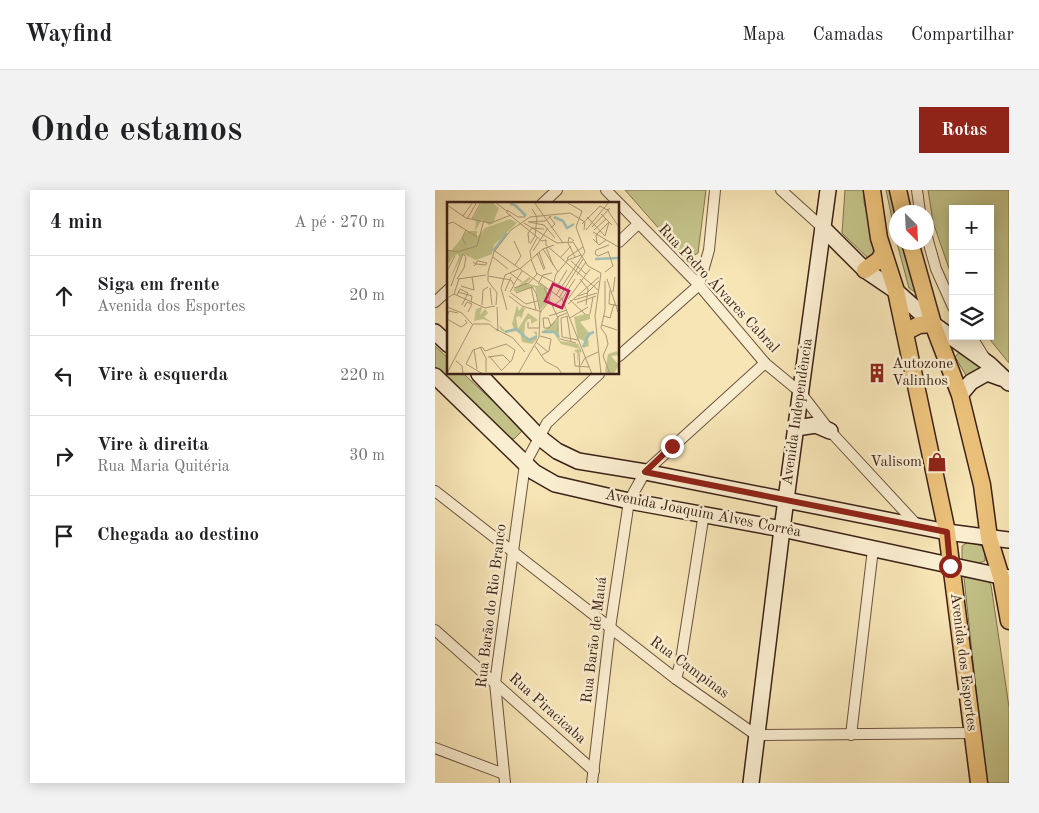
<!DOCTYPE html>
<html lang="pt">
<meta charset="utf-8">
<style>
:root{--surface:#fff;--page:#f2f2f2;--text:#202124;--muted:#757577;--line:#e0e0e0;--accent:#8f2418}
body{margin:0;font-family:"Old Standard TT",serif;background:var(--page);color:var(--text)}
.controls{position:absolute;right:15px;top:15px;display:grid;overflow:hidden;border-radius:0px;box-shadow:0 2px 12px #0003}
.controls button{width:45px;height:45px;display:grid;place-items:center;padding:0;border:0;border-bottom:1px solid var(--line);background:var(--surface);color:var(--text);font:25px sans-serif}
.compass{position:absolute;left:454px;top:15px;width:45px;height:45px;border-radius:50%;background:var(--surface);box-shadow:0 2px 12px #0003;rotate:156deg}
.stop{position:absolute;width:15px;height:15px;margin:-11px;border:4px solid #8f2418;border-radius:50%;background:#fff}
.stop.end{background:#8f2418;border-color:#fff;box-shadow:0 1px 5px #0008}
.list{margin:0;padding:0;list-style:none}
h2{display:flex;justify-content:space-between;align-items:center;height:65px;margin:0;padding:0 20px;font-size:21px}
h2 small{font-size:16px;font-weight:400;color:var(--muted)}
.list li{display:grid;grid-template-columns:32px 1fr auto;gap:15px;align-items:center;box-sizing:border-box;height:80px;padding:0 20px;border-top:1px solid var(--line)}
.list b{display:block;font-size:19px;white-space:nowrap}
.list p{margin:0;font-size:16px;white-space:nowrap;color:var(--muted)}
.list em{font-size:16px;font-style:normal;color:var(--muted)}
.icon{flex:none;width:28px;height:28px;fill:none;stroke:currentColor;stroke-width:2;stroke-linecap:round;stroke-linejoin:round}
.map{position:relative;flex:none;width:574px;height:593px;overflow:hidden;border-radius:0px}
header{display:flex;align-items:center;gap:30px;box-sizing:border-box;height:70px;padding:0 25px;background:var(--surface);border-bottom:1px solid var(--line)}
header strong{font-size:24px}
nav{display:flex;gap:28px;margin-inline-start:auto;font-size:18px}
.intro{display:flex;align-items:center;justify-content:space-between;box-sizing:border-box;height:120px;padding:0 30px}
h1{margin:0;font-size:35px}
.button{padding:12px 22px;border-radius:0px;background:var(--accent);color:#fff;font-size:18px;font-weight:700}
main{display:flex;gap:30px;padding:0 30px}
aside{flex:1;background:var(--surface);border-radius:0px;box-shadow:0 2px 12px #0003}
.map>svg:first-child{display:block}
.green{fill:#c3c389;stroke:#807250}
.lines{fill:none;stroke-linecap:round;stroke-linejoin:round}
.street-casing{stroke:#6b5240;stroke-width:12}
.secondary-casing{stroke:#3c2118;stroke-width:18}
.primary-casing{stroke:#3c2118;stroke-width:19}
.street{stroke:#faeed0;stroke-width:10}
.secondary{stroke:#faeed0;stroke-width:15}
.primary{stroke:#ecc27b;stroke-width:16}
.route{stroke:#8f2418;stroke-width:6}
.labels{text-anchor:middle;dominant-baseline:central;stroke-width:5;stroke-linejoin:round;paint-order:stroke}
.street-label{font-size:15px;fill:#3c2118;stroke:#faeed0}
.poi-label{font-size:15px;fill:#3c2118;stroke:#faeed0;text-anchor:start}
.inset-river{fill:none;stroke:#9ebeb3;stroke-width:2.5}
.inset-road{fill:none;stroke:#ac9777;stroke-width:1}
.view{fill:#c2185b;fill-opacity:0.15;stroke:#c2185b;stroke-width:2.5}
.inset-edge{fill:none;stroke:#3c2118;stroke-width:2.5}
</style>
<header>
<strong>Wayfind</strong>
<nav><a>Mapa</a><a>Camadas</a><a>Compartilhar</a></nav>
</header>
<div class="intro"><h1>Onde estamos</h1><a class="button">Rotas</a></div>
<main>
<aside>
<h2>4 min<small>A pé · 270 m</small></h2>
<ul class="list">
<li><svg class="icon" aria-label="ahead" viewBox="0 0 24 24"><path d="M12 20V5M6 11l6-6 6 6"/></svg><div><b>Siga em frente</b><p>Avenida dos Esportes</p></div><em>20 m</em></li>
<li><svg class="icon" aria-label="left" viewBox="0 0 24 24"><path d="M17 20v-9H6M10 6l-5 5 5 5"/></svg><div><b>Vire à esquerda</b></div><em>220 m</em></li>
<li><svg class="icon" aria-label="right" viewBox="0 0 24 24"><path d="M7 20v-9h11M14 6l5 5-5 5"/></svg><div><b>Vire à direita</b><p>Rua Maria Quitéria</p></div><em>30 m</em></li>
<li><svg class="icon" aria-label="arrive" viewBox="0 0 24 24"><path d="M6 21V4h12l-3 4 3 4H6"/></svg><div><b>Chegada ao destino</b></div></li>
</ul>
</aside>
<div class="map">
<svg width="574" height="593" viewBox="0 0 574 593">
<rect width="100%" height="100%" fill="#f7e5b6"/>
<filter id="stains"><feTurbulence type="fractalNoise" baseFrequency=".004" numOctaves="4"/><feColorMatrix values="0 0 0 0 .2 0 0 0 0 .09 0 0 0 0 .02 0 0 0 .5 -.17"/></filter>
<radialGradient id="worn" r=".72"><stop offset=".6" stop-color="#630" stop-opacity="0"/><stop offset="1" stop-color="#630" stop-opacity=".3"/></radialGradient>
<g class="green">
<polygon points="190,0 271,0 263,63 255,68 248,66"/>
<polygon points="410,0 429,0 429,13 444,61 435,70 407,43"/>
<polygon points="451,0 457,0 462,22 462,52"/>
<polygon points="493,0 574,0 574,173 552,146 555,146 555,19 518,19 518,90 498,32"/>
<polygon points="462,53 470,53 486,106 474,98"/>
<polygon points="0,156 14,169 14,184 29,184 88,240 79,249 74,248 0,178"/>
<polygon points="526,160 545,178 532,187 520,167"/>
<path d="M 533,352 L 550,357 L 550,371 C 542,374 534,375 527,369 L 527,356 Z"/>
<polygon points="541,384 551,388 556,395 574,517 574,593 551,593 529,388"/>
</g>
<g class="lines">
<defs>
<g id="street">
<polyline points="171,0 264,95 330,173 365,202 395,241 482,335"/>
<polyline points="346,0 388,38"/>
<polyline points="482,0 485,22"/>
<polyline points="107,14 122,0"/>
<polyline points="492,47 501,79 518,117"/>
<polyline points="184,52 203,34"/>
<polyline points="0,112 14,99"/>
<polyline points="536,146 549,167"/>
<polyline points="184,166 264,95 274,60 280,0"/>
<polyline points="0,301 241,489 321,545 537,543"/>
<polyline points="0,440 159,581"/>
<polyline points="241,489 246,470 269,323"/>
<polyline points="416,545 438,359"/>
<polyline points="0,558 69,584"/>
<polyline points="70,593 60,493 90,274 112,233 164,184"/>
<polyline points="157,593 175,438 194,311 210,282 330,173"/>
</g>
<g id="secondary">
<polyline points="388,38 430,80 461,101 498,134 554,174 574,193"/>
<polyline points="0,142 14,155"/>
<polyline points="44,184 104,247 122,261 143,271 210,282 512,342 574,350"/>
<polyline points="0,186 99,282 120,294 194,311 347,339 574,388"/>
<polyline points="525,205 536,192 552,183 566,188"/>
<polyline points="361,238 381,235 395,241"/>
<polyline points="316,593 347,339 393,0"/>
</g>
<g id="primary">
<polyline points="437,0 444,48 461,101 512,342 544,593"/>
<polyline points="463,0 468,22"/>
<polyline points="475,52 498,134 525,205 547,295 554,348 566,387 574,431"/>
<polyline points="430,80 444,70 448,63"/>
<polyline points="470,142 484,135 498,134"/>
</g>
</defs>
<use href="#street" class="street-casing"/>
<use href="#secondary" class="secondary-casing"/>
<use href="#primary" class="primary-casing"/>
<use href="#street" class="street"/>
<use href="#secondary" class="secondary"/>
<use href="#primary" class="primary"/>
</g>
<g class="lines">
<polyline class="route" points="237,256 210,282 512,342 515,376"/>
</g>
<defs>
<symbol id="building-bare" viewBox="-9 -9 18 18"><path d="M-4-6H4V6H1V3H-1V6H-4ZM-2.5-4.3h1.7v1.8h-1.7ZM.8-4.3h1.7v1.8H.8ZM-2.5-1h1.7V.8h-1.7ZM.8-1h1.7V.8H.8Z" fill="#8f2418" stroke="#faeed0" stroke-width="2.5" paint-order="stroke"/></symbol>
<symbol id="shop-bare" viewBox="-9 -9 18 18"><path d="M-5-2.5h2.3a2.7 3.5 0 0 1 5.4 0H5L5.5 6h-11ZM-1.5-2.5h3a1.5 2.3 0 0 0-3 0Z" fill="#8f2418" stroke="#faeed0" stroke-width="2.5" paint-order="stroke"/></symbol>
</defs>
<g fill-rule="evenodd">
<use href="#building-bare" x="428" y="169" width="28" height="28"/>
<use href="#shop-bare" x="488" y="258" width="28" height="28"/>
</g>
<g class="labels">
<g class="street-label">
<text transform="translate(283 99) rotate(47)">Rua Pedro Álvares Cabral</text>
<text transform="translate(363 222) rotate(-82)">Avenida Independência</text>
<text transform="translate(268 324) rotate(11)">Avenida Joaquim Alves Corrêa</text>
<text transform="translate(57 416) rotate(-83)">Rua Barão do Rio Branco</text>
<text transform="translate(160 450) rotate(-83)">Rua Barão de Mauá</text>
<text transform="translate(528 472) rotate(83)">Avenida dos Esportes</text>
<text transform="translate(254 478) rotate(36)">Rua Campinas</text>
<text transform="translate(112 519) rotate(42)">Rua Piracicaba</text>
</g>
<g class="poi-label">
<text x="457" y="174">Autozone<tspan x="457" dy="17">Valinhos</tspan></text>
<text x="487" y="272" text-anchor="end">Valisom</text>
</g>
</g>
<g transform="translate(12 12)">
<rect width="172" height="172" fill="#f7e5b6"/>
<path d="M 35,0 L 45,0 L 52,6 L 46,21 L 62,16 L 42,23 L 35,17 L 28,29 L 29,19 L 26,17 ZM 63,17 L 70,21 L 47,43 L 45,52 L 29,58 L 16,52 L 2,79 L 12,55 L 11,52 L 7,54 L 1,62 L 0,49 L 5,48 L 20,29 L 30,29 L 30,35 L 38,26 ZM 82,75 L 84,77 L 79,81 L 90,84 L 94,81 L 100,86 L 101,100 L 93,108 L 88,85 L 69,90 L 66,88 ZM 70,103 L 72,109 L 75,105 L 78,106 L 74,117 L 73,114 L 69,115 L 71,127 L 81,111 L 91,118 L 84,122 L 84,117 L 81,117 L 78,121 L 77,136 L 86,137 L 89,133 L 86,129 L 90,130 L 90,137 L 85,142 L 75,140 L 73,129 L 58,130 L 54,128 L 52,123 L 58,129 L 67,127 L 65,122 ZM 35,105 L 33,113 L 38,107 L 41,111 L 37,115 L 46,121 L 36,117 L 27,119 L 29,107 ZM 138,112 L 143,112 L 143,117 L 133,120 L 144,133 L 141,136 L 142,144 L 136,146 L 139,140 L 131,136 L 127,115 ZM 110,118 L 113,139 L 131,142 L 135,150 L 131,151 L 131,164 L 130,151 L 127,148 L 133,147 L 114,142 L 106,130 L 94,131 ZM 170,149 L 172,153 L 164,154 L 172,163 L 167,172 L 160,172 L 158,169 L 161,152 Z" fill="#c3c389"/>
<path class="inset-river" d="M 63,2 L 68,3 L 79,14M 107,15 L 116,19 L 120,26 L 127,22M 46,49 L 60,31M 148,57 L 172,56M 58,130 L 69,127 L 82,138 L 90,134M 95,130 L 108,130 L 112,135M 136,145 L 142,132 L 147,130"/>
<path class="inset-road" d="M 48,0 L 61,10M 87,0 L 116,41M 121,1 L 135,9M 0,3 L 19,16 L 43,21 L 64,13M 160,7 L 173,27M 60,8 L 71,15 L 78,15M 59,10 L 95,39 L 99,38 L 99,43 L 151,88M 154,12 L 165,23M 16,14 L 26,0M 102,14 L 108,22 L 104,26M 140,15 L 158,34 L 162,20M 20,17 L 30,0M 25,17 L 34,0M 81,20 L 98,19 L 104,14M 82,20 L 97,23 L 108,36M 77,21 L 110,41 L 126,40M 0,22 L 6,20 L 30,35M 135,22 L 153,4 L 162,9M 145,25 L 163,6M 19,28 L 15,36 L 19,43M 139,28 L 162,0M 147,28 L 159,17M 146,30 L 173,46M 146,37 L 152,43 L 159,38M 67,39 L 74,54 L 68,63M 127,39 L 122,35 L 121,41 L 128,55M 126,40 L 141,64 L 154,71M 82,41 L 81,31 L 85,26 L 97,27M 150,41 L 149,33 L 161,21M 83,42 L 88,34 L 90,15 L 85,7M 99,45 L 106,63M 96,47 L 111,70M 0,48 L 10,50 L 30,44 L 37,18M 48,49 L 115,97 L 145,172M 86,49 L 101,26M 92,50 L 98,67M 161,50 L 151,54 L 148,52 L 149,48 L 162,43M 90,51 L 97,68M 46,55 L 61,67M 84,56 L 83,49 L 90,36M 113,56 L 124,44M 120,59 L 121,55 L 136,45M 124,59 L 139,72M 26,60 L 29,62 L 39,63 L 40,61 L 31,59 L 30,59 L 29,61 L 29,62 L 27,64M 0,69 L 8,54M 158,70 L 166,64 L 161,49M 63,71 L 75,80M 89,71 L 114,84M 130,73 L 139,60M 41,74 L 64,78 L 67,83 L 63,90M 11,77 L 39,73M 133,77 L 141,87 L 139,103M 160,77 L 171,110M 158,79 L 158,108 L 154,126 L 159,133M 67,82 L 75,69M 91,82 L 96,73 L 105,71M 111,83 L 120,68M 4,84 L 16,52 L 19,55 L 17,66 L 10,77M 14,84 L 27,88 L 25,75M 84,85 L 89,108M 43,86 L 45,103M 67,86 L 82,81 L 90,72 L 84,57M 97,86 L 111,116 L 111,130M 163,88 L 162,102 L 173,104M 58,89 L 64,75M 11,90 L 25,94 L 24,100M 166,90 L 168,75M 64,91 L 79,102 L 90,99M 69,91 L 85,85 L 89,91M 89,91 L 93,109M 7,92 L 38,106 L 48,104M 10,93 L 13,87 L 21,91 L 15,103M 109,93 L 138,50 L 129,25 L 135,9M 62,94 L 75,104 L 95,110M 131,94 L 140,91 L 152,79M 0,96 L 7,92 L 12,77M 112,96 L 136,57M 121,97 L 143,67M 123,98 L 138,112M 127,98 L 150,91M 130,101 L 149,94M 121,102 L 152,75M 35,103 L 36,88 L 41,85M 49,103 L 50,91 L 41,79 L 41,70 L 47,50 L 64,28 L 83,15 L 123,11 L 138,20 L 137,28M 106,104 L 115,97 L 128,77M 0,105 L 15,111 L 25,122M 17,105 L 20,100 L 25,102 L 21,110M 50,105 L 51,129M 60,108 L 54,86 L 58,73 L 74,66 L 96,47 L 107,43M 143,112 L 146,95M 102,114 L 120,108M 120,114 L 124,140M 121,114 L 114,116 L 115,135 L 131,138M 157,114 L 163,116 L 167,102M 0,115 L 2,109 L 11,111M 123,116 L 141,105M 0,117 L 14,125 L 20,121 L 18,118M 81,120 L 81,126 L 93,126M 26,122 L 42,122 L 51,129M 155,123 L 170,128M 104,124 L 101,116 L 96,116 L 97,126 L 102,126 L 112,114 L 120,111M 49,127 L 66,136 L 78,150M 159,133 L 161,142 L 156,154 L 163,172M 93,134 L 104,137 L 102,149 L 95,153M 113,137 L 129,141M 89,140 L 101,150M 88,144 L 98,159 L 111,166 L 115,172M 33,145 L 39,156 L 39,170M 27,147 L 30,167M 38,149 L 59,142 L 68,148M 127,151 L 128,164 L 142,165M 132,151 L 133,172M 41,155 L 56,153 L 63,160M 43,155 L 55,169M 9,159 L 15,164 L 16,172M 134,163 L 138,156 L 151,150M 55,168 L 65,158 L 68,148M 0,171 L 26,122M 36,172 L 19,162 L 26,148 L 35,145 L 38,149M 71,172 L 92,135 L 93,110 L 101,101 L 109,72 L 121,58 L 134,53M 154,172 L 148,114 L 154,71"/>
<path class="view" d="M 106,82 L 122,89 L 115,106 L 98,99 Z"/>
<rect width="172" height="172" class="inset-edge"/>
</g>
<rect width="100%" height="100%" filter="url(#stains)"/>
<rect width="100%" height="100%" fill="url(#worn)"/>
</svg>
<div class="controls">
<button>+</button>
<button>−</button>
<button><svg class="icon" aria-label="layers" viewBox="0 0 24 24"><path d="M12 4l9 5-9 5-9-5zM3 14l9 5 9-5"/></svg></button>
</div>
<svg class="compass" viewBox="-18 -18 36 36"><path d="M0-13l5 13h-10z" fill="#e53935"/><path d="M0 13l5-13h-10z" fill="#757577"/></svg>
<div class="stop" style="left:515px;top:376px"></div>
<div class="stop end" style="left:237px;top:256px"></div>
</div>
</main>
